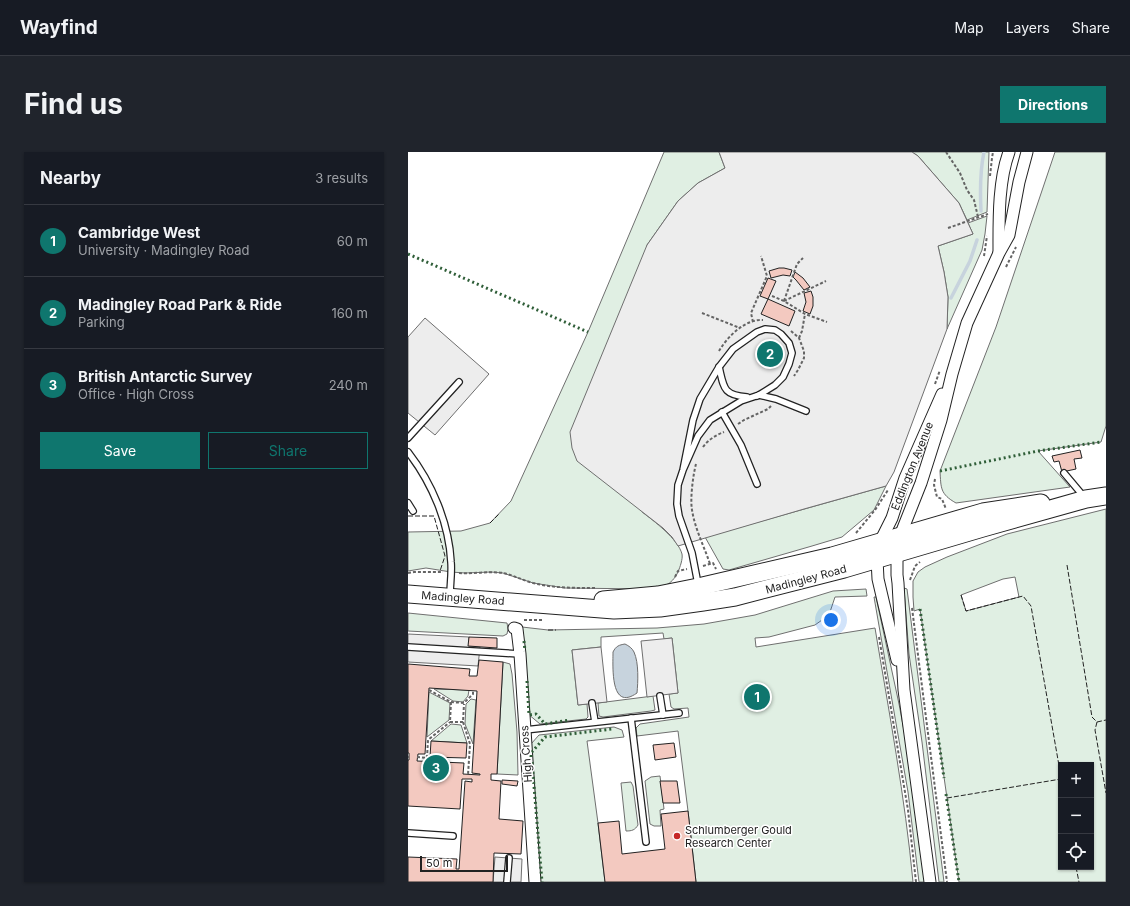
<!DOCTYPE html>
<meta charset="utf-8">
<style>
:root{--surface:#171b24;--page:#20242c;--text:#f1f3f6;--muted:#9ea1a6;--line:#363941;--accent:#0f766e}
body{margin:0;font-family:Inter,sans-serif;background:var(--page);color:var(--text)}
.controls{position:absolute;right:12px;bottom:12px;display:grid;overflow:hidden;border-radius:0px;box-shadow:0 1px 3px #0004}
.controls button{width:36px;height:36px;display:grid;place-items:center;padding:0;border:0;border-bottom:1px solid var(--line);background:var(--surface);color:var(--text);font:20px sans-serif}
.scale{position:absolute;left:12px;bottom:10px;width:88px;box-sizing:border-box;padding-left:4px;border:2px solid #222;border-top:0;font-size:11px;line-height:14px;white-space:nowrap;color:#222;-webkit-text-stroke:3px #fff;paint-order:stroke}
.you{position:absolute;left:423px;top:468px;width:14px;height:14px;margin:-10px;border:3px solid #fff;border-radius:50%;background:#1a73e8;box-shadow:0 0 0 6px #1a73e833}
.badge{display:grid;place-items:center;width:26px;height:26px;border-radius:50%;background:var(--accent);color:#fff;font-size:13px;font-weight:700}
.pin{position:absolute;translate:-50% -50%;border:2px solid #fff;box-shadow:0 1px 4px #0006}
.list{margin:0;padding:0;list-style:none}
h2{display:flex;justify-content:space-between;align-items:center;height:52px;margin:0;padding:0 16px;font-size:17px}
h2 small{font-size:13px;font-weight:400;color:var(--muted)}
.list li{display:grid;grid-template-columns:26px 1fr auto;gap:12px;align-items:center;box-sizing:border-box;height:72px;padding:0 16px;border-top:1px solid var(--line)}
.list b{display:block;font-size:15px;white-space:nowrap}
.list p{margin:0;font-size:13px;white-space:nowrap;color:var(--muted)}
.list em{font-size:13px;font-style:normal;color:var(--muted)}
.actions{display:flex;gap:8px;padding:12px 16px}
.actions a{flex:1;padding:9px 0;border:1px solid var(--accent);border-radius:0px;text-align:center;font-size:14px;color:var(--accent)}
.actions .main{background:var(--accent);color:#fff}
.icon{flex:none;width:22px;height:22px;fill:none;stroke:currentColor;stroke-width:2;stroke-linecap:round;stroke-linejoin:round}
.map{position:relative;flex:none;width:698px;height:730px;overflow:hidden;border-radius:0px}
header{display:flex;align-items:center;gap:24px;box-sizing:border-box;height:56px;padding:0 20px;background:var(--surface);border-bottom:1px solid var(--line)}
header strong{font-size:19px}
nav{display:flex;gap:22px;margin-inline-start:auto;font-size:14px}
.intro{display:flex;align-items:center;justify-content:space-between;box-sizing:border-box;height:96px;padding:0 24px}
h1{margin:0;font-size:28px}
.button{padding:10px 18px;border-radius:0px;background:var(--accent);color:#fff;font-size:14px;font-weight:700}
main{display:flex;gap:24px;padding:0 24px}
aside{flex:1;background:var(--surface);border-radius:0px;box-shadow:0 1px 3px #0004}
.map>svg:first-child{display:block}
.green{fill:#e0efe3;stroke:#6f6f6f;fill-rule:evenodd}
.parking{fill:#ededed;stroke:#6f6f6f}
.water{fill:#c7d3dd;stroke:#6f6f6f}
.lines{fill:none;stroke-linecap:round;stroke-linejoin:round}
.stream{stroke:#c7d3dd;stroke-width:3.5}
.building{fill:#f3c9c0;stroke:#222;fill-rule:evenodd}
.lane-casing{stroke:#222;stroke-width:8}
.street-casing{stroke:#222;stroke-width:13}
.primary-casing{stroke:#222;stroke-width:19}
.path{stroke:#646464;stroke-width:2;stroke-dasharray:3 2;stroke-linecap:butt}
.lane{stroke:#fff;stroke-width:5.5}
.street{stroke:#fff;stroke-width:11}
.primary{stroke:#fff;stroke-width:17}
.hedge{stroke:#2f5e38;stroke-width:3;stroke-dasharray:2 3;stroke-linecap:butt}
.fence{stroke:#222;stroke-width:1;stroke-dasharray:5 2;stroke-linecap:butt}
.poi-dot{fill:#c62828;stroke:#fff;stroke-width:1.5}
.labels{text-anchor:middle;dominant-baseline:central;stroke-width:3;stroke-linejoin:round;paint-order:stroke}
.street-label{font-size:11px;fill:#222;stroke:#fff}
.poi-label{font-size:11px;fill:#222;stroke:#fff;text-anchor:start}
</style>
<header>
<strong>Wayfind</strong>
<nav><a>Map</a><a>Layers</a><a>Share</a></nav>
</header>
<div class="intro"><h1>Find us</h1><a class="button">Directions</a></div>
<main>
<aside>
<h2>Nearby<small>3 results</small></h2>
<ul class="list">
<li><span class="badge">1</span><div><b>Cambridge West</b><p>University · Madingley Road</p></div><em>60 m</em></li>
<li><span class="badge">2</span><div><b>Madingley Road Park &amp; Ride</b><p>Parking</p></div><em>160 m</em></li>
<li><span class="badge">3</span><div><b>British Antarctic Survey</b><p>Office · High Cross</p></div><em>240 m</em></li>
</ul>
<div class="actions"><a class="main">Save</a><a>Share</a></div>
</aside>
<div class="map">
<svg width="698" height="730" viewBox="0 0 698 730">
<rect width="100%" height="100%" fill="#fff"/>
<g class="green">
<path d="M 256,0 L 311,0 L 317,16 L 290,31 L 270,49 L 239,93 L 234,360 C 246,369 270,387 274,402 C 275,407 272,415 270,420 C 263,434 255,435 240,437 L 157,436 L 125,431 L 95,421 L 83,420 L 57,421 L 43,420 L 18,416 L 0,419 L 0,380 L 53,379 L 82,371 L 103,349 L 180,180 Z"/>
<polygon points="504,0 581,0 579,60 559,68 551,51 510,4"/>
<path d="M 647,0 L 698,0 L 698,274 L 693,290 L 630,299 L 662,335 L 548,351 C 532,342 533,336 532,319 L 588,175 Z"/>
<polygon points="579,64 577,82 574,98 539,177 540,145 536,120 530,94 565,82 560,71"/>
<polygon points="478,334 466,358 434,385 404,394 321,418 315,417 297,385"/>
<path d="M 698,357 L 698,730 L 551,730 L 512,457 L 506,459 L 505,445 L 505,429 L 510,420 L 517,415 L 539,405 L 599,382 ZM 607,425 L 611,445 L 558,459 L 553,443 L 595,427 ZM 653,613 L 683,613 L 683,715 L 653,715 Z"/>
<polygon points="496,436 499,437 536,730 531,730 514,590 501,502"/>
<path d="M 458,437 L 459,444 L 427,445 L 421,463 L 407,473 L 361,485 L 347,486 L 348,495 L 467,476 C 481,560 497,645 505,730 L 288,730 L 280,659 L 270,579 L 229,584 L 228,576 L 232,572 L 281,565 L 280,556 L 266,557 L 263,555 L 261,542 L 270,541 L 264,486 L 256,487 L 255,481 L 193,485 L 193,495 L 164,498 L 170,553 L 179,552 L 180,565 L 178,567 L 132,572 L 120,562 L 114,475 L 140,478 L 249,476 L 296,472 L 347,463 L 425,439 Z"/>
<polygon points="466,445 468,445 491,552 512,663 519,730 511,730 500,640"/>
<polygon points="0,461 99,471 100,477 99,482 95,484 0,479"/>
<polygon points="95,510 102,512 104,522 109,580 110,623 89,622"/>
<polygon points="26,537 61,538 60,544 55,550 45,549"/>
<polygon points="21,540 42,551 41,568 19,585"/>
<polygon points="245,544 247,558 243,559 195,565 191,564 190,551"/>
<polygon points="63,547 68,548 65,592 57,572 58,552"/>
<polygon points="43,572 53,573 59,591 23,589"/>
<polygon points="206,575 214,578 216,585 179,589 190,671 197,730 131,730 123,592 131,583"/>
<polygon points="252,624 256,657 252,658 253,674 246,674 242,672 237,629 243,625"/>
<path d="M 223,630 L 225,634 L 230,673 C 227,678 224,679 218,679 L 213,631 Z"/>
</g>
<g class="parking">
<polygon points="311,0 504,0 510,4 551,51 565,82 530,94 536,120 540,145 539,177 486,320 478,334 396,357 270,394 264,385 255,376 169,309 164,296 162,280 239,93 270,49 290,31 317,16"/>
<polygon points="17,166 81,222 27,283 0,261 0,185"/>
<polygon points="0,482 61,485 61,494 72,495 70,514 0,510"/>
<polygon points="264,486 270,541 239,545 233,489"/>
<polygon points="193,495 199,550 170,553 164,498"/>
<polygon points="87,705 114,707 113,730 85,730"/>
</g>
<path class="water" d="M 217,492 C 221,494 224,496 226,500 C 231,511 230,530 229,541 C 202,560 205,515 205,500 C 208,494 211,493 217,492 Z"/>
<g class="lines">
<g class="stream">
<path d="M 573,59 C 572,39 572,19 576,0"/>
<polyline points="543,146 562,109 569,88"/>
</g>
</g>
<g class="building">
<polygon points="371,116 376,116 384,118 382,124 375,123 363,126 361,119"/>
<polygon points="387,120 395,126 402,135 396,138 388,128 385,125"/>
<polygon points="360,126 368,129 360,147 352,144"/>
<polygon points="403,139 405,145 405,154 402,162 395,159 398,150 396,141"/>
<polygon points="360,147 387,159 381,174 353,162"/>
<polygon points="672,298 674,306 666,307 668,317 654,320 651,309 646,310 644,304"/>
<polygon points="61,485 89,486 89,496 60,494"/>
<path d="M 71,508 L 95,510 L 89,622 L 83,622 L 83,628 L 93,629 L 91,667 L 115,669 L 113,702 L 86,701 L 85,730 L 0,730 L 0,705 L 49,707 L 48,717 L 51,717 L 57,629 L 64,630 L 64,627 L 54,627 L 52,657 L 0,654 L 0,608 L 1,608 L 1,601 L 0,601 L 0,512 L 62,517 L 61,524 L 69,524 ZM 21,536 L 69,539 L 64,621 L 72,622 L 72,623 L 55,622 L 56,611 L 9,609 L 10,602 L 17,602 Z"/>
<polygon points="23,589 59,591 58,606 22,605"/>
<polygon points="266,591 268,605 247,608 245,593"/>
<polygon points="94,628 110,629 109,634 94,632"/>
<polygon points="252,629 269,629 272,651 255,651"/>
<polygon points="280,659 288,730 197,730 190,671 211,669 214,702 257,697 253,662"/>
</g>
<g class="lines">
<defs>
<g id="lane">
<path d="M 311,215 C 316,236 315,243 339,245"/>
<polyline points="349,244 351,243 368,247 398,259"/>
<polyline points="314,260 333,293 349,332"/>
<polyline points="0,286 51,230"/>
<path d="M 0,300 C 24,331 41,371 43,410 C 44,421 42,433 42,444"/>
<polyline points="275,318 290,284 302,268 333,249 351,243 367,233 375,225 381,212 384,201 381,191 373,182 367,178 357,177 349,180 325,197 311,215 292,247 285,268 275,318 270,333 269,352 271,364 284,401 290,432"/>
<polyline points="656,321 677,346"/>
<polyline points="0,351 5,359"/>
<polyline points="0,495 112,502"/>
<polyline points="252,544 255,563"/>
<polyline points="184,551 187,570"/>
<polyline points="223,566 238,690"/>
<polyline points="117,578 271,561"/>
<polyline points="0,681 45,684"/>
<polyline points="99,730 101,706"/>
</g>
<g id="street">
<path d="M 591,100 C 591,69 590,30 601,0"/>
<polyline points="106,476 109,477 112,502 127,730"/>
<polyline points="489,508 470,427 469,407 472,390 484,366 497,326 534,242"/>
<polyline points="522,730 496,538 490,431 489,423 489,401 492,384 513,331 533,268 544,222 559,171 591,101 601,83 611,30 619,0"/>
</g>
<g id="primary">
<polyline points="0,442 206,458 252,456 295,450 327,445 436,417 575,376 678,347 698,344"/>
<polyline points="195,448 250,443 290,435 424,404 575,360 633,351"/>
</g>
</defs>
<use href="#lane" class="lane-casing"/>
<use href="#street" class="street-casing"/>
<use href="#primary" class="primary-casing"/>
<g class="path">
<polyline points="538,0 552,21 559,38 566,48 570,65"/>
<polyline points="582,24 584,6 585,0"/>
<polyline points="540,76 580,62"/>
<polyline points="576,104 579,84"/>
<polyline points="598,115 608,95"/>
<polyline points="364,144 376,149 397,162 419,170"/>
<polyline points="376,149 389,112 395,106"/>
<polyline points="376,149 418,129"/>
<polyline points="294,161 332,176"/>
<polyline points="345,170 343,161 359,124 353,104"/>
<polyline points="383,179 391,186 396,199 396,206 390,218 386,224"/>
<polyline points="391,186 394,179 397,162"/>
<path d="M 311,199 C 320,184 337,167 355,168"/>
<polyline points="527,232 532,218"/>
<polyline points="330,272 336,268 360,257 363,254"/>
<path d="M 295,295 C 300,288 308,283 316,280"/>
<path d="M 288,312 C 285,323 282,347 284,358 C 287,377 296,394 302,412"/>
<polyline points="527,327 526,333 529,345 534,347 538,357"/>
<polyline points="448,381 467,358 480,338"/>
<polyline points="295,414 305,411 308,417"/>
<polyline points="0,421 6,420 35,420"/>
<path d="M 51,421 C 65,422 81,419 95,421 C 105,423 114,428 125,431 C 145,436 166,436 187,436"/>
<polyline points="267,425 270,419 279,417"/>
<polyline points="502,428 507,414 512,410"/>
<polyline points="504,456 539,730"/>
<polyline points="116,468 136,468"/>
<polyline points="471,485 500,658 508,730"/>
<polyline points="21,538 43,550 56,551 65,542 65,539"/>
<polyline points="43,550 42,570 55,570 56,552"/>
<polyline points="55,570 62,592 60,623"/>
<polyline points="0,605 1,605"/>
<polyline points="9,605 19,606 20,588 42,570"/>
</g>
<use href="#lane" class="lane"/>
<use href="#street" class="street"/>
<use href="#primary" class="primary"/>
<g class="hedge">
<polyline points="0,102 180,180"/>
<polyline points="532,319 630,299 693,290"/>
<polyline points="512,457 536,626"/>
<polyline points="116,489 117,499"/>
<polyline points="119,529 121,563 128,562 137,572 162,568"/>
<polyline points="123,605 123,601 137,585 204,577"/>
<polyline points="124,610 134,730"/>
<polyline points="538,642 551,730"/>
</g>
<g class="fence">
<polyline points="0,364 26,364 37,404 32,419"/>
<polyline points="82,371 91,362"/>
<polyline points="659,413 684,565 689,570"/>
<polyline points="553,443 558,459 615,444 623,454 653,625"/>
<polyline points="140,478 148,478"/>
<polyline points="689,570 687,578 698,641"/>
<polyline points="689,570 698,568"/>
<polyline points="539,646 653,627"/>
<polyline points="668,715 671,730"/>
</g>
</g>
<circle class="poi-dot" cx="269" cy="684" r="4"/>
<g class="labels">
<g class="street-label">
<text transform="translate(504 314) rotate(-68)">Eddington Avenue</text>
<text transform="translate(398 427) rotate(-15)">Madingley Road</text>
<text transform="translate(55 446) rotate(4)">Madingley Road</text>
<text transform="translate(118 602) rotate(-94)">High Cross</text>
</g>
<g class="poi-label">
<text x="277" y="678">Schlumberger Gould<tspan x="277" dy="13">Research Center</tspan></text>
</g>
</g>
</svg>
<div class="controls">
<button>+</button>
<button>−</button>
<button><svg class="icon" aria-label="locate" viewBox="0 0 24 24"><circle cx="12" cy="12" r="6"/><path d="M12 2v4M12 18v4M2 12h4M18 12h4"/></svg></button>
</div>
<div class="scale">50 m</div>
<div class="you"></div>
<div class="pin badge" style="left:349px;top:545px">1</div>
<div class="pin badge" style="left:362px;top:202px">2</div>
<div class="pin badge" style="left:28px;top:616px">3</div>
</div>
</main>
